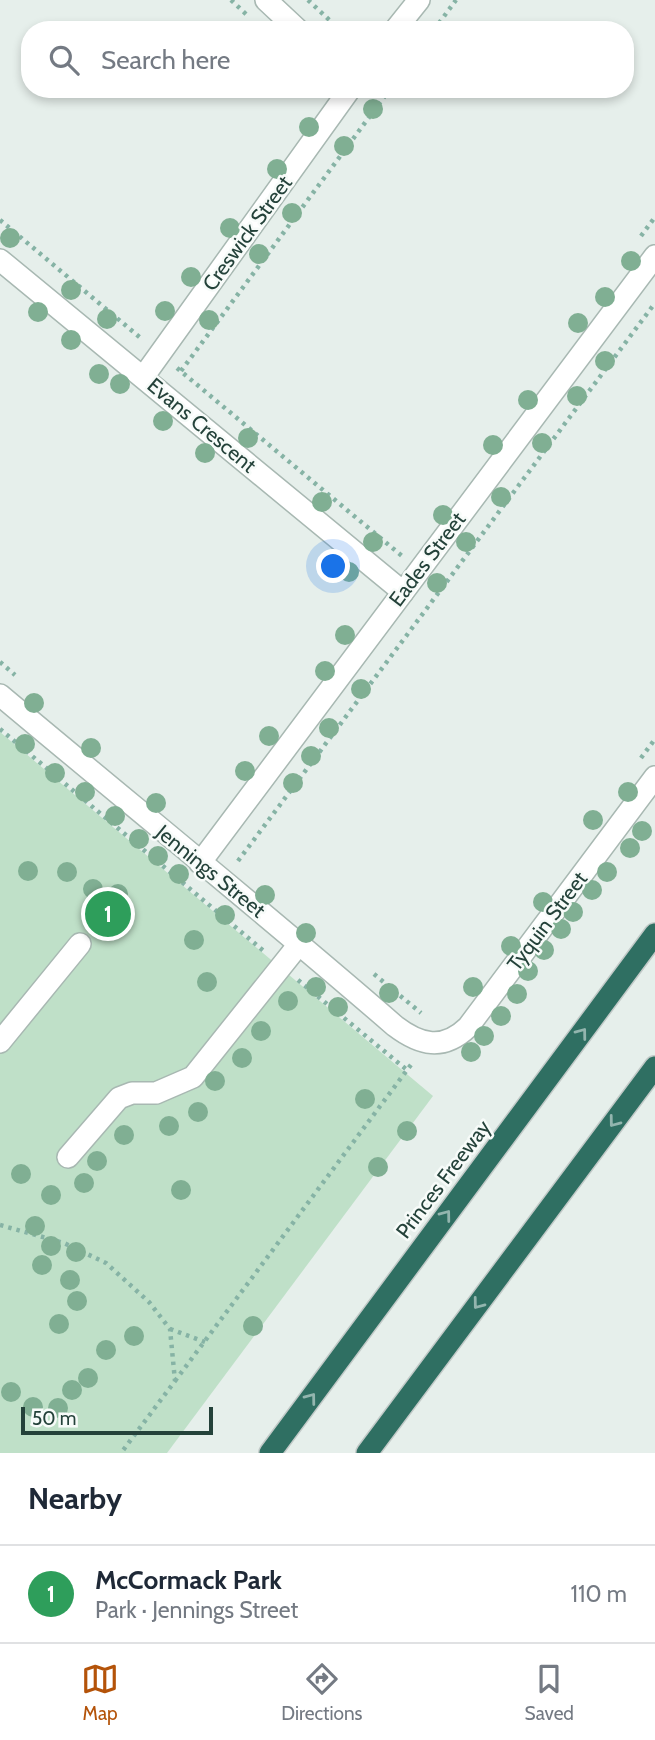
<!DOCTYPE html>
<meta charset="utf-8">
<style>
:root{--surface:#fff;--page:#f2f2f3;--text:#1f2937;--muted:#747a83;--line:#e0e1e3;--accent:#b45309}
body{margin:0;font-family:Cabin,sans-serif;background:var(--page);color:var(--text)}
.scale{position:absolute;left:21px;bottom:18px;width:192px;box-sizing:border-box;padding-left:7px;border:4px solid #24423a;border-top:0;font-size:19px;line-height:24px;white-space:nowrap;color:#24423a;-webkit-text-stroke:5px #f7fbf9;paint-order:stroke}
.you{position:absolute;left:334px;top:567px;width:24px;height:24px;margin:-18px;border:5px solid #fff;border-radius:50%;background:#1a73e8;box-shadow:0 0 0 10px #1a73e833}
.badge{display:grid;place-items:center;width:46px;height:46px;border-radius:50%;background:var(--accent);color:#fff;font-size:23px;font-weight:700}
.pin{position:absolute;translate:-50% -50%;border:4px solid #fff;box-shadow:0 2px 7px #0006}
.list{margin:0;padding:0;list-style:none}
h2{display:flex;justify-content:space-between;align-items:center;height:91px;margin:0;padding:0 28px;font-size:30px}
h2 small{font-size:23px;font-weight:400;color:var(--muted)}
.list li{display:grid;grid-template-columns:46px 1fr auto;gap:21px;align-items:center;box-sizing:border-box;height:98px;padding:0 28px;border-top:2px solid var(--line)}
.list b{display:block;font-size:26px;white-space:nowrap}
.list p{margin:0;font-size:23px;white-space:nowrap;color:var(--muted)}
.list em{font-size:23px;font-style:normal;color:var(--muted)}
.icon{flex:none;width:38px;height:38px;fill:none;stroke:currentColor;stroke-width:2;stroke-linecap:round;stroke-linejoin:round}
.map{position:relative;flex:none;width:655px;height:1453px;overflow:hidden}
.search{position:absolute;background:var(--surface);box-shadow:0 4px 10px #0003;left:21px;right:21px;top:21px;height:77px;display:flex;align-items:center;gap:18px;box-sizing:border-box;padding:0 24px;border-radius:28px;color:var(--muted);font-size:26px}
.sheet{height:189px;background:var(--surface)}
nav{display:flex;justify-content:space-around;align-items:center;box-sizing:border-box;height:98px;border-top:2px solid var(--line);background:var(--surface);font-size:19px;color:var(--muted)}
nav a{display:grid;justify-items:center;gap:4px}
nav .on{color:var(--accent)}
.map>svg:first-child{display:block}
.green{fill:#bfe0c8}
.lines{fill:none;stroke-linecap:round;stroke-linejoin:round}
.minor-casing{stroke:#a8b8b2;stroke-width:24}
.highway-casing{stroke:#c2cac8;stroke-width:24}
.path{stroke:#86b3a5;stroke-width:4.5;stroke-dasharray:3.5 5;stroke-linecap:butt}
.minor{stroke:#fff;stroke-width:21}
.highway{stroke:#2f6f62;stroke-width:21}
.tree{fill:#80af93}
.oneway{stroke:#93b5ae}
.labels{text-anchor:middle;dominant-baseline:central;stroke-width:5;stroke-linejoin:round;paint-order:stroke}
.street-label{font-size:21px;fill:#24423a;stroke:#f7fbf9}
</style>
<div class="map">
<svg width="655" height="1453" viewBox="0 0 655 1453">
<rect width="100%" height="100%" fill="#e6efeb"/>
<polygon class="green" points="0,732 433,1096 167,1453 0,1453"/>
<g class="lines">
<defs>
<g id="minor">
<polyline points="266,0 298,30"/>
<polyline points="395,30 419,0"/>
<polyline points="0,260 403,592"/>
<polyline points="144,376 350,89"/>
<path d="M 0,695 C 131,805 265,913 395,1026 C 420,1045 443,1051 468,1027 L 655,777"/>
<polyline points="200,863 655,256"/>
<polyline points="0,1042 80,944"/>
<polyline points="68,1157 119,1098 132,1093 156,1093 193,1077 300,943"/>
</g>
<g id="highway">
<polyline points="270,1453 655,934"/>
<polyline points="367,1453 655,1067"/>
</g>
</defs>
<use href="#minor" class="minor-casing"/>
<use href="#highway" class="highway-casing"/>
<g class="path">
<polyline points="231,0 247,15"/>
<polyline points="308,0 340,30"/>
<polyline points="434,30 456,0"/>
<polyline points="0,220 143,340"/>
<polyline points="641,236 655,217"/>
<polyline points="177,368 402,556"/>
<polyline points="181,371 390,89"/>
<polyline points="0,662 15,675"/>
<polyline points="0,729 265,952"/>
<polyline points="641,758 655,739"/>
<polyline points="238,861 655,303"/>
<polyline points="374,974 421,1013"/>
<polyline points="298,980 407,1070"/>
<polyline points="0,1225 64,1243 106,1263 149,1302 170,1329 175,1381 121,1453"/>
<polyline points="170,1329 205,1342"/>
<polyline points="175,1381 413,1062"/>
</g>
<use href="#minor" class="minor"/>
<use href="#highway" class="highway"/>
</g>
<g class="tree">
<circle cx="373" cy="109" r="10"/>
<circle cx="309" cy="127" r="10"/>
<circle cx="344" cy="146" r="10"/>
<circle cx="277" cy="169" r="10"/>
<circle cx="292" cy="213" r="10"/>
<circle cx="230" cy="228" r="10"/>
<circle cx="10" cy="238" r="10"/>
<circle cx="259" cy="254" r="10"/>
<circle cx="631" cy="261" r="10"/>
<circle cx="191" cy="277" r="10"/>
<circle cx="71" cy="290" r="10"/>
<circle cx="605" cy="297" r="10"/>
<circle cx="165" cy="311" r="10"/>
<circle cx="38" cy="312" r="10"/>
<circle cx="107" cy="319" r="10"/>
<circle cx="209" cy="320" r="10"/>
<circle cx="578" cy="323" r="10"/>
<circle cx="71" cy="340" r="10"/>
<circle cx="605" cy="361" r="10"/>
<circle cx="99" cy="374" r="10"/>
<circle cx="120" cy="384" r="10"/>
<circle cx="577" cy="396" r="10"/>
<circle cx="528" cy="400" r="10"/>
<circle cx="163" cy="421" r="10"/>
<circle cx="248" cy="438" r="10"/>
<circle cx="542" cy="443" r="10"/>
<circle cx="493" cy="445" r="10"/>
<circle cx="205" cy="453" r="10"/>
<circle cx="501" cy="497" r="10"/>
<circle cx="322" cy="502" r="10"/>
<circle cx="443" cy="515" r="10"/>
<circle cx="373" cy="542" r="10"/>
<circle cx="466" cy="542" r="10"/>
<circle cx="349" cy="572" r="10"/>
<circle cx="437" cy="583" r="10"/>
<circle cx="345" cy="635" r="10"/>
<circle cx="325" cy="671" r="10"/>
<circle cx="361" cy="689" r="10"/>
<circle cx="34" cy="703" r="10"/>
<circle cx="329" cy="728" r="10"/>
<circle cx="269" cy="736" r="10"/>
<circle cx="25" cy="744" r="10"/>
<circle cx="91" cy="748" r="10"/>
<circle cx="311" cy="756" r="10"/>
<circle cx="245" cy="771" r="10"/>
<circle cx="55" cy="773" r="10"/>
<circle cx="293" cy="783" r="10"/>
<circle cx="85" cy="792" r="10"/>
<circle cx="628" cy="792" r="10"/>
<circle cx="156" cy="803" r="10"/>
<circle cx="115" cy="816" r="10"/>
<circle cx="593" cy="820" r="10"/>
<circle cx="642" cy="831" r="10"/>
<circle cx="139" cy="839" r="10"/>
<circle cx="630" cy="848" r="10"/>
<circle cx="158" cy="856" r="10"/>
<circle cx="28" cy="871" r="10"/>
<circle cx="67" cy="872" r="10"/>
<circle cx="607" cy="872" r="10"/>
<circle cx="179" cy="874" r="10"/>
<circle cx="93" cy="889" r="10"/>
<circle cx="592" cy="890" r="10"/>
<circle cx="118" cy="894" r="10"/>
<circle cx="265" cy="895" r="10"/>
<circle cx="543" cy="902" r="10"/>
<circle cx="573" cy="912" r="10"/>
<circle cx="225" cy="915" r="10"/>
<circle cx="561" cy="929" r="10"/>
<circle cx="306" cy="933" r="10"/>
<circle cx="194" cy="940" r="10"/>
<circle cx="511" cy="946" r="10"/>
<circle cx="544" cy="950" r="10"/>
<circle cx="528" cy="971" r="10"/>
<circle cx="207" cy="982" r="10"/>
<circle cx="316" cy="987" r="10"/>
<circle cx="473" cy="987" r="10"/>
<circle cx="389" cy="993" r="10"/>
<circle cx="517" cy="994" r="10"/>
<circle cx="288" cy="1001" r="10"/>
<circle cx="338" cy="1007" r="10"/>
<circle cx="501" cy="1016" r="10"/>
<circle cx="261" cy="1031" r="10"/>
<circle cx="484" cy="1036" r="10"/>
<circle cx="471" cy="1052" r="10"/>
<circle cx="242" cy="1058" r="10"/>
<circle cx="215" cy="1081" r="10"/>
<circle cx="365" cy="1099" r="10"/>
<circle cx="198" cy="1112" r="10"/>
<circle cx="169" cy="1126" r="10"/>
<circle cx="407" cy="1131" r="10"/>
<circle cx="124" cy="1135" r="10"/>
<circle cx="97" cy="1161" r="10"/>
<circle cx="378" cy="1167" r="10"/>
<circle cx="21" cy="1174" r="10"/>
<circle cx="84" cy="1183" r="10"/>
<circle cx="181" cy="1190" r="10"/>
<circle cx="51" cy="1195" r="10"/>
<circle cx="35" cy="1226" r="10"/>
<circle cx="51" cy="1246" r="10"/>
<circle cx="76" cy="1252" r="10"/>
<circle cx="42" cy="1265" r="10"/>
<circle cx="70" cy="1280" r="10"/>
<circle cx="77" cy="1301" r="10"/>
<circle cx="59" cy="1324" r="10"/>
<circle cx="253" cy="1326" r="10"/>
<circle cx="134" cy="1336" r="10"/>
<circle cx="106" cy="1350" r="10"/>
<circle cx="88" cy="1378" r="10"/>
<circle cx="72" cy="1390" r="10"/>
<circle cx="11" cy="1392" r="10"/>
<circle cx="33" cy="1407" r="10"/>
<circle cx="58" cy="1408" r="10"/>
</g>
<defs><path id="oneway-chevron" d="M-2-3.5L2.5 0L-2 3.5" fill="none" stroke-width="1.6" stroke-linecap="round" stroke-linejoin="round" transform="scale(1.75)"/></defs>
<g class="oneway">
<use href="#oneway-chevron" transform="translate(582 1033) rotate(-53)"/>
<use href="#oneway-chevron" transform="translate(614 1122) rotate(127)"/>
<use href="#oneway-chevron" transform="translate(446 1215) rotate(-53)"/>
<use href="#oneway-chevron" transform="translate(478 1304) rotate(127)"/>
<use href="#oneway-chevron" transform="translate(311 1398) rotate(-53)"/>
</g>
<g class="labels">
<g class="street-label">
<text transform="translate(247 233) rotate(-54)">Creswick Street</text>
<text transform="translate(202 425) rotate(40)">Evans Crescent</text>
<text transform="translate(427 559) rotate(-53)">Eades Street</text>
<text transform="translate(211 871) rotate(39)">Jennings Street</text>
<text transform="translate(547 921) rotate(-53)">Tyquin Street</text>
<text transform="translate(443 1179) rotate(-53)">Princes Freeway</text>
</g>
</g>
</svg>
<div class="scale">50 m</div>
<div class="you"></div>
<div class="pin badge" style="left:108px;top:914px;background:#2e9e5b">1</div>
<div class="search"><svg class="icon" aria-label="search" viewBox="0 0 24 24"><circle cx="10" cy="10" r="6"/><path d="M15 15l6 6"/></svg>Search here</div>
</div>
<section class="sheet">
<h2>Nearby<small></small></h2>
<ul class="list">
<li><span class="badge" style="background:#2e9e5b">1</span><div><b>McCormack Park</b><p>Park · Jennings Street</p></div><em>110 m</em></li>
</ul>
</section>
<nav>
<a class="on"><svg class="icon" aria-label="map" viewBox="0 0 24 24"><path d="M3 6l6-2 6 2 6-2v14l-6 2-6-2-6 2zM9 4v14M15 6v14"/></svg>Map</a>
<a><svg class="icon" aria-label="directions" viewBox="0 0 24 24"><path d="M12 3l9 9-9 9-9-9zM9 14v-3h6M13 9l2 2-2 2"/></svg>Directions</a>
<a><svg class="icon" aria-label="saved" viewBox="0 0 24 24"><path d="M7 4h10v16l-5-4-5 4z"/></svg>Saved</a>
</nav>
